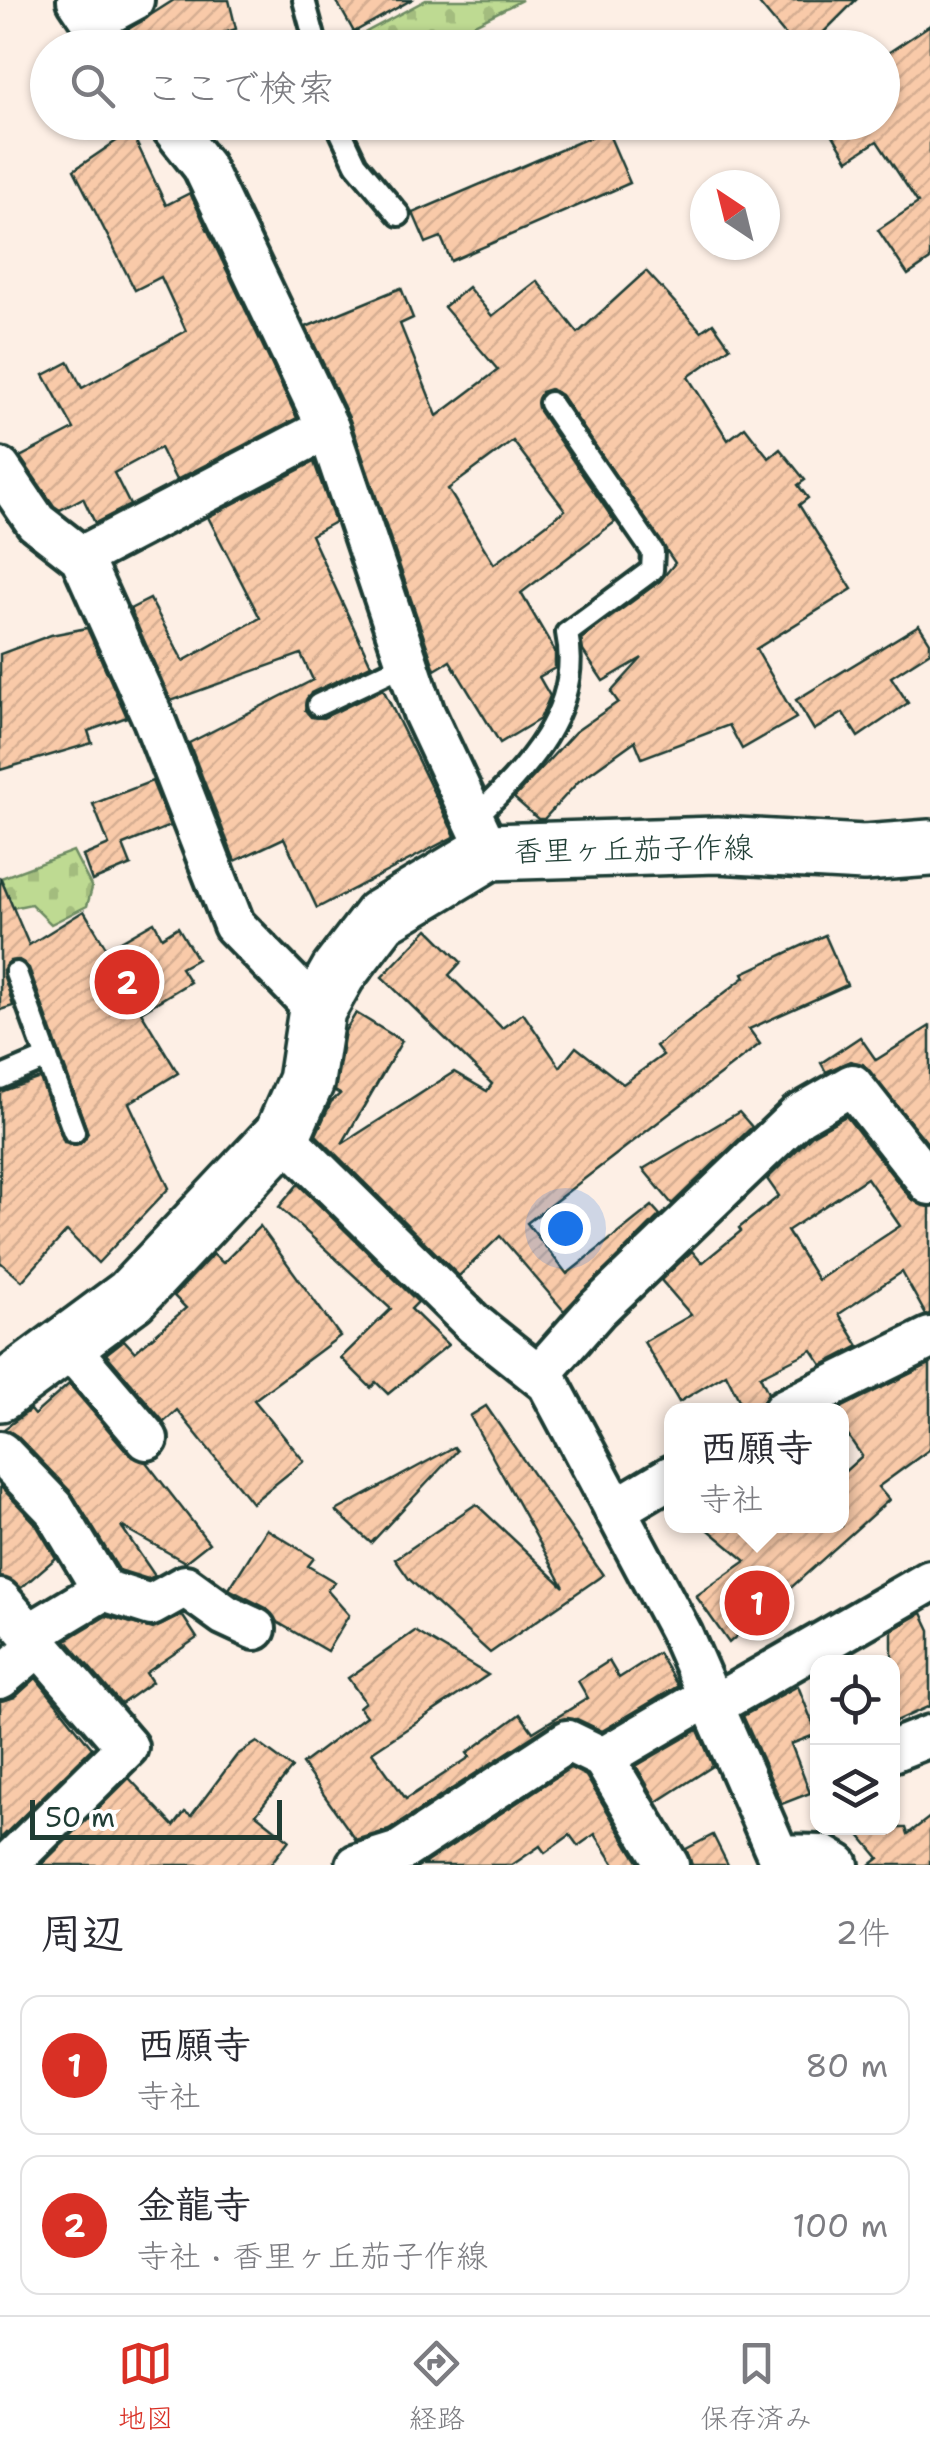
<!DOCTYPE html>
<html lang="ja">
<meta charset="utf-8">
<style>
:root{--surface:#fff;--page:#f7f7f7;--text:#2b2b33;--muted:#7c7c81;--line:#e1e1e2;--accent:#d93025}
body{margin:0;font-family:"Shantell Sans","Klee One",sans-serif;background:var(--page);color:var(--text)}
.controls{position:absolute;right:30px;bottom:30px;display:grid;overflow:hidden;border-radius:20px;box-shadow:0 2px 8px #0004}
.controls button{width:90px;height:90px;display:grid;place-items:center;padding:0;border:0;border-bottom:2px solid var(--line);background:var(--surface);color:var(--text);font:50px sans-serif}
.compass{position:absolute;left:690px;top:170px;width:90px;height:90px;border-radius:50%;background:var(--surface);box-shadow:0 2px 8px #0004;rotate:325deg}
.scale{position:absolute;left:30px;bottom:25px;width:252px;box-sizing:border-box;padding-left:10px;border:5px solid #1f3d34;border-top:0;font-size:28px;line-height:35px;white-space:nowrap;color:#1f3d34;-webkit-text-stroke:8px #fff;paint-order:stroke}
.you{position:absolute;left:565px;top:1228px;width:35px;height:35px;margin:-25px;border:8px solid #fff;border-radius:50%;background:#1a73e8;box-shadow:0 0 0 15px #1a73e833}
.badge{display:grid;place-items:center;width:65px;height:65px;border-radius:50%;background:var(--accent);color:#fff;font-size:32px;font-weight:700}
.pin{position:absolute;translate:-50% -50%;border:5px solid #fff;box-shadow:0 2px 10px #0006}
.popup{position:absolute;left:664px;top:1403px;width:185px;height:130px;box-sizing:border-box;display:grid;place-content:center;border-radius:20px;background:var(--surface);filter:drop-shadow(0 2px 8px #0005);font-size:32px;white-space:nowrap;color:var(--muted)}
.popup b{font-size:38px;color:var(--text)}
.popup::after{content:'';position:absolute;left:50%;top:100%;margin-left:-20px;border:20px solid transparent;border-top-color:var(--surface)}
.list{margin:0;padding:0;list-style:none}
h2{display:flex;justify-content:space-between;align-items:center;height:130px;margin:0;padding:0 40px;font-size:42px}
h2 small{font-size:32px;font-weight:400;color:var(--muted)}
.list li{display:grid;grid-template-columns:65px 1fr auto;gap:30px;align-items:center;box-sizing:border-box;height:140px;margin:0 20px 20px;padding:0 20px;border:2px solid var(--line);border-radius:20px}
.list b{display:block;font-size:38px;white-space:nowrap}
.list p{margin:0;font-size:32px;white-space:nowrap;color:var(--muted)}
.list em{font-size:32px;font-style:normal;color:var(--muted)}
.icon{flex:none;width:55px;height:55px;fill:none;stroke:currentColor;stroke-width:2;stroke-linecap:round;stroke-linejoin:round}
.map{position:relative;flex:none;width:930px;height:1865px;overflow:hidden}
.search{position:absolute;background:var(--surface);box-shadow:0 2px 8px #0004;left:30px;right:30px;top:30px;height:110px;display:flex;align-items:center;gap:25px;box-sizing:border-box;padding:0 35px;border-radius:55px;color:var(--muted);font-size:38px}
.sheet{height:450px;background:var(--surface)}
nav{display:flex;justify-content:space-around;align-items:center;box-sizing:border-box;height:140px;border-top:2px solid var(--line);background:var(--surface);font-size:28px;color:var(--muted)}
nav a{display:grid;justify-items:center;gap:5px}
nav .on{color:var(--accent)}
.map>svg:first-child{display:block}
.cemetery{fill:url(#cemetery-stones);stroke:#6e8c63;stroke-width:2.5}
.building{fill:url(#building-hatch);stroke:#1f3d34;stroke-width:2.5;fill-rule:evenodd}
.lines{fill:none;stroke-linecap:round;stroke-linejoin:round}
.lane-casing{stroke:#1f3d34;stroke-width:28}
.street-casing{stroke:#1f3d34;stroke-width:48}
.secondary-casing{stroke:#1f3d34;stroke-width:62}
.lane{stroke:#fff;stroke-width:20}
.street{stroke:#fff;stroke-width:40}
.secondary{stroke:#fff;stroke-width:55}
.labels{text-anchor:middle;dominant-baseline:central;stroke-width:10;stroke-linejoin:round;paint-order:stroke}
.street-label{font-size:30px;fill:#1f3d34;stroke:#fff}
</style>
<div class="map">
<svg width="930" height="1865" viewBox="0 0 930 1865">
<defs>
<pattern id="cemetery-stones" width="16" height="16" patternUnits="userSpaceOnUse" patternTransform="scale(2.5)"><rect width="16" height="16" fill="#beda92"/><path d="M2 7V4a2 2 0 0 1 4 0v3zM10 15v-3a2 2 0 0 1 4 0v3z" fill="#a3bc7e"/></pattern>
<pattern id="building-hatch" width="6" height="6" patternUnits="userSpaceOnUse" patternTransform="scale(2.5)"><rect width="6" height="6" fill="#f9caa9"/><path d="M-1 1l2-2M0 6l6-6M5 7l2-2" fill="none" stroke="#d5ae92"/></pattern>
</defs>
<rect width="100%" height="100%" fill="#fdefe5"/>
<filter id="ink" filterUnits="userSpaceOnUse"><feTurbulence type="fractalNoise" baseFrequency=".01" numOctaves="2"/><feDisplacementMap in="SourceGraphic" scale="20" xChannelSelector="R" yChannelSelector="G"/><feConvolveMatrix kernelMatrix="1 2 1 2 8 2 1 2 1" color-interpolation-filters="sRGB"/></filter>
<g filter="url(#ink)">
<g class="cemetery">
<polygon points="426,0 522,0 429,47 357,47 353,39"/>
<polygon points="73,851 92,888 87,906 51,924 31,904 12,908 1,878"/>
</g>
<g class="building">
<polygon points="174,0 229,0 236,29 179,48 134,48 127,30"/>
<polygon points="336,0 411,0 354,32"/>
<polygon points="756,0 856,0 808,48 796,48"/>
<polygon points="930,25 930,260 908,275 878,230 918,203 877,141 848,160 825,122 882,122 882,57"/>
<polygon points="607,130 630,183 451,261 441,237 426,243 413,213"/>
<polygon points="131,131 166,205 190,193 297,418 176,480 160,448 114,473 130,505 95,523 83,498 60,510 54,506 20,457 74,429 44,375 69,362 82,388 186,331 161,277 135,290 74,170"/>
<path d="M 646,271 L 701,331 L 713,323 L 730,347 L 688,377 L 728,440 L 745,427 L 769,458 L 780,449 L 805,480 L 798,485 L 808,498 L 799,505 L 852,589 L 756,649 L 796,718 L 742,749 L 729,725 L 642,758 L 635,741 L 579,781 L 544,819 L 538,819 L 514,798 L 575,732 L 618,702 L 611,692 L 642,658 L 603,681 L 583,651 L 581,639 L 660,581 L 675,563 L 561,395 L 550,389 L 541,392 L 539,411 L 615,522 L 521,593 L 555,651 L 555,668 L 539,677 L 550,696 L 540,719 L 500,743 L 450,661 L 435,670 L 350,420 L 306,327 L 401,288 L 413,318 L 400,324 L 437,416 L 498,370 L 444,307 L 468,287 L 492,316 L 537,281 L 578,333 ZM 513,441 L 565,510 L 494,564 L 448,489 Z"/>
<polygon points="314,462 335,522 311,535 371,665 311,693 305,710 311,717 323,718 383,689 455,836 317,908 284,838 235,861 189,743 313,680 301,654 171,701 130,609 150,599 183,661 260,618 208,517"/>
<polygon points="919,625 930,642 930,652 891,677 908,703 858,737 843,713 814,730 796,700"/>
<polygon points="87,628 127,717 88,731 92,743 0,770 0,654 51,635"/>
<polygon points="152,781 170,826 123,845 131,865 92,881 83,856 109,845 93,804"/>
<polygon points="0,877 29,945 84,911 107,949 154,922 162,937 178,927 197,959 181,968 190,982 141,1012 178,1073 129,1103 169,1188 98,1263 67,1231 22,1281 0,1262 0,1092 40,1078 64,1142 80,1144 88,1133 29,968 19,960 10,961 3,970 13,1006 0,1010"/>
<polygon points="428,929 461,962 449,975 502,1028 523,1013 560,1067 576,1047 623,1084 663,1055 656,1046 745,977 743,973 825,935 847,985 749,1029 760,1044 527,1223 567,1274 652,1206 660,1215 564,1311 500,1236 459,1276 316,1135 331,1102 340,1094 335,1091 345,1031 356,1013 402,1041 342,1144 454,1072 487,1091 492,1084 382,977"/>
<polygon points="930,1026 930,1146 863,1064 850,1061 826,1072 821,1063 860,1037 876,1060"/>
<polygon points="739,1112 752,1127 672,1204 643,1169"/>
<path d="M 846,1116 L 911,1199 L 930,1207 L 930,1314 L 926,1315 L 902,1272 L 839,1314 L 859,1346 L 822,1365 L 812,1350 L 760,1376 L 768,1393 L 761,1410 L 744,1410 L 726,1374 L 679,1402 L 644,1342 L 691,1315 L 661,1280 L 692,1251 L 702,1263 L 741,1231 L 739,1228 L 779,1196 L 767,1179 L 812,1135 ZM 867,1178 L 900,1226 L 818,1280 L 787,1231 Z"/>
<polygon points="298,1184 418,1302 411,1309 448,1345 388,1394 376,1382 371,1388 341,1358 391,1309 279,1207"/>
<polygon points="260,1226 340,1336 254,1400 304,1461 252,1503 177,1410 164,1422 106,1354 124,1340 135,1352 186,1308 174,1296 213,1254 223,1263"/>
<polygon points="930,1364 930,1449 878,1487 889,1500 729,1643 696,1596 746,1561 704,1526 842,1526 842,1474 862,1456 842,1427 842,1410 837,1410"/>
<polygon points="69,1384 129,1454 146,1462 209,1543 185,1562 121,1526 155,1576 148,1579 119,1570 71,1492 17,1436 4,1429 30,1410 34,1415"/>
<polygon points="486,1406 603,1575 490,1653 409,1579 395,1559 476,1504 564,1587 470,1416"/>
<polygon points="454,1447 457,1451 371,1543 336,1511"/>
<polygon points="0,1486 35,1523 56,1558 21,1588 0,1577"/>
<polygon points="267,1529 314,1558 308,1566 335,1582 327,1590 349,1615 327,1651 277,1622 266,1608 229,1589"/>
<polygon points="922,1613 930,1630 930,1706 892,1723 892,1630"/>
<polygon points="182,1615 197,1638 146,1673 152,1682 121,1704 66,1640 106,1616 153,1629"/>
<polygon points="415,1631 488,1675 372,1752 406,1799 470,1757 467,1753 520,1714 533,1732 588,1698 578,1681 609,1661 619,1678 658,1653 678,1686 602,1731 577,1719 556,1721 389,1830 356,1840 302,1764 366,1716 359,1707 365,1702 348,1678"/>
<polygon points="36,1678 92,1748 0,1839 0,1701 15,1697"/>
<polygon points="798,1686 817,1734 791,1744 810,1793 782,1804 743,1716"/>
<polygon points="698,1730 713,1766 657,1802 636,1766"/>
<polygon points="257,1742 292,1768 256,1814 289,1840 270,1865 41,1865 129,1778 174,1826 185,1812 191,1816 237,1755"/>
<polygon points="570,1768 586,1776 640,1865 615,1865 595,1834 578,1846 570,1835 545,1853 540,1846 512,1865 422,1865"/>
<polygon points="930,1817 930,1865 870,1865 879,1858 854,1828 906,1828 908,1834"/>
<polygon points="713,1835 728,1865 692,1865 686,1849"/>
</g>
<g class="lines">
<defs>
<g id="lane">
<polyline points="304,0 317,48"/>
<polyline points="336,122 356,164 399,215"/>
<polyline points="318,705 407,663"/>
<path d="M 474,818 C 526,769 583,711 567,633 L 652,570 L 653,552 L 550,403"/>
<polyline points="16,973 74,1132"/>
<polyline points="0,1078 47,1058"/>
</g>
<g id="street">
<polyline points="78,0 110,48"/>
<polyline points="94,21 133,0"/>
<polyline points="168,122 203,166 328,428 424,713 489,852"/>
<polyline points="0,469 36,522 81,557 154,720 234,925 317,1010"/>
<polyline points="81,557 328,428"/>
<polyline points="282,1135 474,1324 548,1383 682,1635 778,1855 823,1856 838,1865"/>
<polyline points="66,1344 147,1439"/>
<polyline points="539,1375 597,1309 798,1116 852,1085 930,1184"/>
<polyline points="784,1410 930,1338"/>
<polyline points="0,1452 54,1508 103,1590 30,1634"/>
<polyline points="615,1510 672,1476"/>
<polyline points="103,1590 151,1605 185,1586 225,1615 255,1629"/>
<polyline points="0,1600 127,1747 7,1865"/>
<polyline points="0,1678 39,1645"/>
<polyline points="711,1707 930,1581"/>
<polyline points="892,1751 930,1736"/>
<polyline points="357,1865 399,1852 568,1741 603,1758"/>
<polyline points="668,1865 603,1758 707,1697"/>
</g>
<polyline id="secondary" points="0,1393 131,1296 282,1135 306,1081 317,1010 338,973 381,917 489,852 717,845 864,853 930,848"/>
</defs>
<use href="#lane" class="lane-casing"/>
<use href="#street" class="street-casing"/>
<use href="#secondary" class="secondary-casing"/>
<use href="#lane" class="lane"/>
<use href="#street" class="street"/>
<use href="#secondary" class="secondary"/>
</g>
</g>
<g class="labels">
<g class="street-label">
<text transform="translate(633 849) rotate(-1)">香里ヶ丘茄子作線</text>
</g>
</g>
</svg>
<div class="controls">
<button><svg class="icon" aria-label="locate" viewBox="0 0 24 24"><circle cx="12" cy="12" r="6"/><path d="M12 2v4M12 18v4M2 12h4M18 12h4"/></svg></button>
<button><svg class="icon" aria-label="layers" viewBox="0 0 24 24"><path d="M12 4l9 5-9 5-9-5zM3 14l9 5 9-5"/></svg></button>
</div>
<svg class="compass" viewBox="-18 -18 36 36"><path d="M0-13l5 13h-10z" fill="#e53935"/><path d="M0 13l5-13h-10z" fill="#7c7c81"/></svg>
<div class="scale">50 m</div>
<div class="you"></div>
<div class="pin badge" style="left:757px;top:1603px">1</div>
<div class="popup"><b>西願寺</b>寺社</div>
<div class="pin badge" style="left:127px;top:982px">2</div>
<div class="search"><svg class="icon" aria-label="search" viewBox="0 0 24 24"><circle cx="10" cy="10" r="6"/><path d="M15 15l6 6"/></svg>ここで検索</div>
</div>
<section class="sheet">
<h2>周辺<small>2件</small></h2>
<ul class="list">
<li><span class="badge">1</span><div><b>西願寺</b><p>寺社</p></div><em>80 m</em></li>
<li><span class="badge">2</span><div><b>金龍寺</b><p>寺社 · 香里ヶ丘茄子作線</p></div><em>100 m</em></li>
</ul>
</section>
<nav>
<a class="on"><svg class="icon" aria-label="map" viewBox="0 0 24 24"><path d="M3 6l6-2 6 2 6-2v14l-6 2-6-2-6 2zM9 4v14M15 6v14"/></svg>地図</a>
<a><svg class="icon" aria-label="directions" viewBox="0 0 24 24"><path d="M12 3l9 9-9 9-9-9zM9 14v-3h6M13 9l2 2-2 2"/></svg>経路</a>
<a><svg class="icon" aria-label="saved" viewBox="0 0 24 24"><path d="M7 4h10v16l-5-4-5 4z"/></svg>保存済み</a>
</nav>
